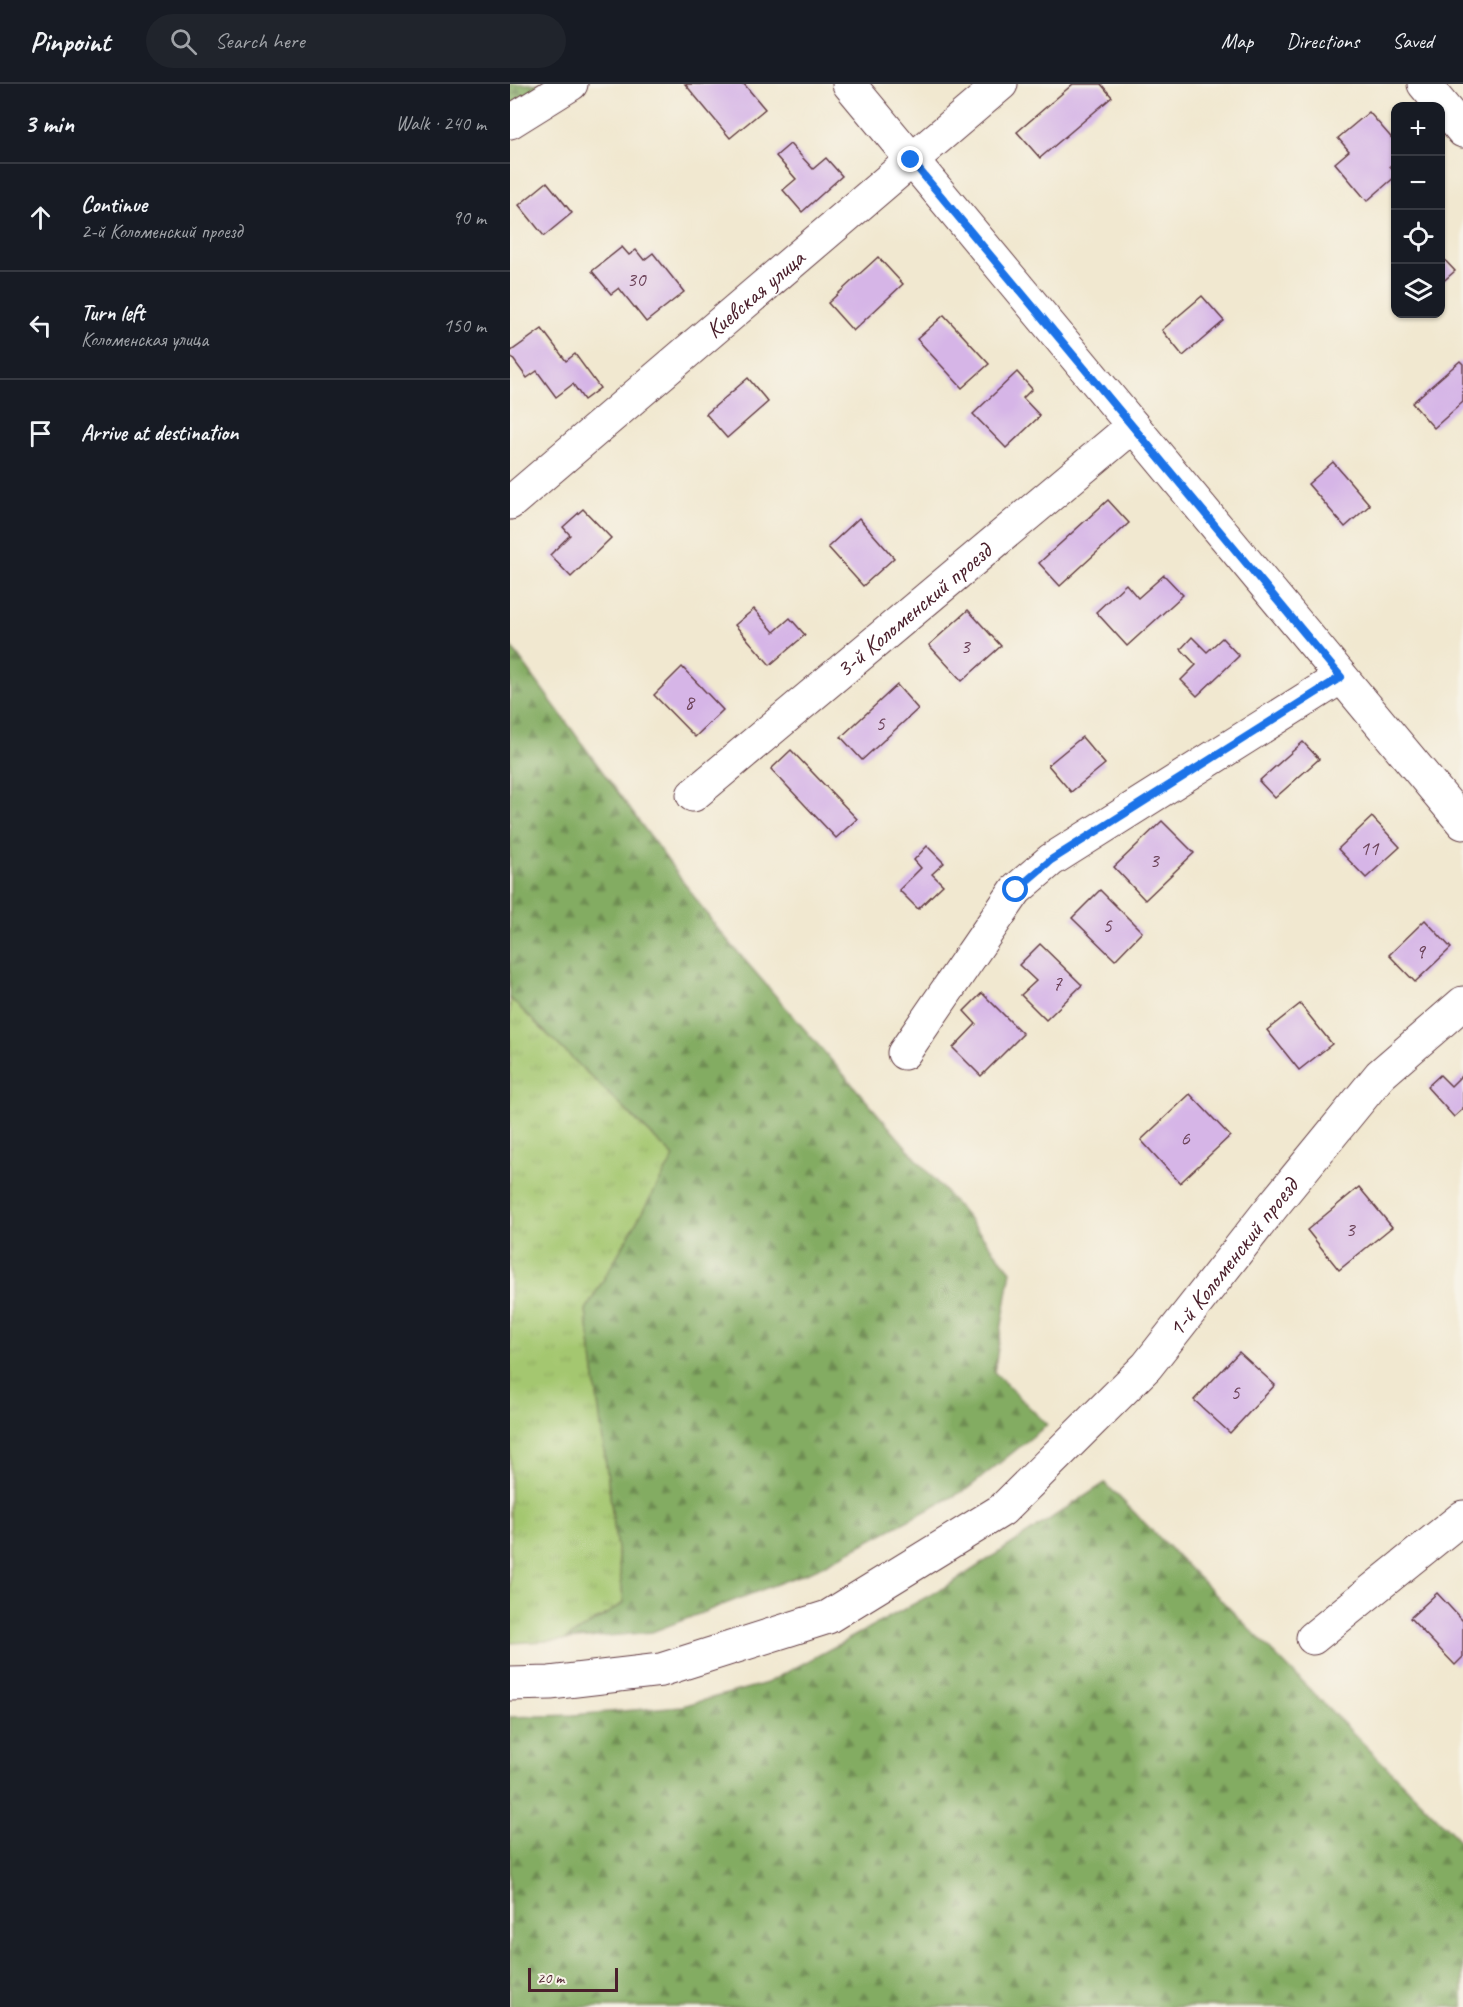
<!DOCTYPE html>
<meta charset="utf-8">
<style>
:root{--surface:#171b24;--page:#20242c;--text:#f1f3f6;--muted:#9ea1a6;--line:#363941}
body{margin:0;font-family:Caveat,sans-serif;background:var(--page);color:var(--text)}
.controls{position:absolute;right:18px;top:18px;display:grid;overflow:hidden;border-radius:12px;box-shadow:0 2px 4px #0004}
.controls button{width:54px;height:54px;display:grid;place-items:center;padding:0;border:0;border-bottom:2px solid var(--line);background:var(--surface);color:var(--text);font:30px sans-serif}
.scale{position:absolute;left:18px;bottom:15px;width:90px;box-sizing:border-box;padding-left:6px;border:3px solid #4a1f2b;border-top:0;font-size:16px;line-height:21px;white-space:nowrap;color:#4a1f2b;-webkit-text-stroke:4px #f7f3e8;paint-order:stroke}
.stop{position:absolute;width:18px;height:18px;margin:-14px;border:4px solid #1a73e8;border-radius:50%;background:#fff}
.stop.end{background:#1a73e8;border-color:#fff;box-shadow:0 2px 6px #0008}
.list{margin:0;padding:0;list-style:none}
h2{display:flex;justify-content:space-between;align-items:center;height:78px;margin:0;padding:0 24px;font-size:26px}
h2 small{font-size:20px;font-weight:400;color:var(--muted)}
.list li{display:grid;grid-template-columns:39px 1fr auto;gap:18px;align-items:center;box-sizing:border-box;height:108px;padding:0 24px;border-top:2px solid var(--line)}
.list b{display:block;font-size:22px;white-space:nowrap}
.list p{margin:0;font-size:20px;white-space:nowrap;color:var(--muted)}
.list em{font-size:20px;font-style:normal;color:var(--muted)}
.icon{flex:none;width:33px;height:33px;fill:none;stroke:currentColor;stroke-width:2;stroke-linecap:round;stroke-linejoin:round}
.map{position:relative;flex:none;width:953px;height:1923px;overflow:hidden}
header{display:flex;align-items:center;gap:36px;box-sizing:border-box;height:84px;padding:0 30px;background:var(--surface);border-bottom:2px solid var(--line)}
header strong{font-size:28px}
nav{display:flex;gap:33px;margin-inline-start:auto;font-size:21px}
.search{width:420px;height:54px;background:var(--page);display:flex;align-items:center;gap:15px;box-sizing:border-box;padding:0 21px;border-radius:33px;color:var(--muted);font-size:22px}
main{display:flex}
aside{flex:1;background:var(--surface)}
.map>svg:first-child{display:block}
.grass{fill:url(#grass-tufts);stroke:#77734e;stroke-width:1.5}
.forest{fill:url(#forest-firs);stroke:#666646;stroke-width:1.5}
.building{fill:#d6b5e7}
.lines{fill:none;stroke-linecap:round;stroke-linejoin:round}
.minor-casing{stroke:#633d44;stroke-width:35}
.minor{stroke:#fff;stroke-width:33}
.route{stroke:#1a73e8;stroke-width:8}
.labels{text-anchor:middle;dominant-baseline:central;stroke-width:4.5;stroke-linejoin:round;paint-order:stroke}
.number-label{font-size:21px;fill:#6d445a}
.street-label{font-size:24px;fill:#4a1f2b;stroke:#f7f3e8}
</style>
<header>
<strong>Pinpoint</strong>
<div class="search"><svg class="icon" aria-label="search" viewBox="0 0 24 24"><circle cx="10" cy="10" r="6"/><path d="M15 15l6 6"/></svg>Search here</div>
<nav><a>Map</a><a>Directions</a><a>Saved</a></nav>
</header>
<main>
<aside>
<h2>3 min<small>Walk · 240 m</small></h2>
<ul class="list">
<li><svg class="icon" aria-label="ahead" viewBox="0 0 24 24"><path d="M12 20V5M6 11l6-6 6 6"/></svg><div><b>Continue</b><p>2-й Коломенский проезд</p></div><em>90 m</em></li>
<li><svg class="icon" aria-label="left" viewBox="0 0 24 24"><path d="M17 20v-9H6M10 6l-5 5 5 5"/></svg><div><b>Turn left</b><p>Коломенская улица</p></div><em>150 m</em></li>
<li><svg class="icon" aria-label="arrive" viewBox="0 0 24 24"><path d="M6 21V4h12l-3 4 3 4H6"/></svg><div><b>Arrive at destination</b></div></li>
</ul>
</aside>
<div class="map">
<svg width="953" height="1923" viewBox="0 0 953 1923">
<defs>
<pattern id="grass-tufts" width="24" height="20" patternUnits="userSpaceOnUse" patternTransform="scale(1.5)"><rect width="24" height="20" fill="#a4c770"/><path d="M3 7l-1-3M5 7V3M7 7l1-3M15 17l-1-3M17 17v-4M19 17l1-3" fill="none" stroke="#8faa61"/></pattern>
<pattern id="forest-firs" width="22" height="20" patternUnits="userSpaceOnUse" patternTransform="scale(1.5)"><rect width="22" height="20" fill="#83ac62"/><path d="M5 1l3.5 6h-7zM16 11l3.5 6h-7z" fill="#6d8b51"/></pattern>
</defs>
<rect width="100%" height="100%" fill="#f7f3e8"/>
<filter id="ink" filterUnits="userSpaceOnUse"><feTurbulence type="fractalNoise" baseFrequency=".0167" numOctaves="2"/><feDisplacementMap in="SourceGraphic" scale="12" xChannelSelector="R" yChannelSelector="G"/><feConvolveMatrix kernelMatrix="1 2 1 2 8 2 1 2 1" color-interpolation-filters="sRGB"/></filter>
<filter id="wash" filterUnits="userSpaceOnUse"><feTurbulence type="fractalNoise" baseFrequency=".008" numOctaves="4" result="noise"/><feDisplacementMap in="SourceGraphic" scale="24" xChannelSelector="R" yChannelSelector="G"/><feGaussianBlur stdDeviation="1.35" result="paint"/><feColorMatrix in="noise" values="0 0 0 0 0 0 0 0 0 0 0 0 0 0 0 0 0 1.4 0 .05"/><feComposite in="paint" operator="in"/></filter>
<g filter="url(#wash)">
<rect width="100%" height="100%" fill="#f1e8d0"/>
<polygon class="grass" points="0,914 164,1073 76,1226 114,1519 55,1556 0,1559"/>
<g class="forest">
<polygon points="0,0 40,0 0,24"/>
<polygon points="0,561 207,844 455,1131 501,1187 484,1288 537,1341 457,1405 306,1485 142,1548 55,1556 114,1519 76,1226 164,1073 0,914"/>
<polygon points="595,1399 953,1760 953,1923 0,1923 0,1633 63,1631 172,1622 257,1599 439,1501"/>
</g>
<g id="blocks">
<g class="building">
<polygon points="175,0 234,0 255,25 220,54"/>
<polygon points="563,0 591,0 602,13 530,74 507,48"/>
<polygon points="859,28 886,59 886,77 880,82 886,88 886,92 857,117 825,79 839,67 828,54"/>
<polygon points="280,60 303,85 316,74 332,92 292,128 273,106 286,95 266,72"/>
<polygon points="37,98 62,129 34,152 9,121"/>
<polygon points="112,163 119,171 126,166 134,176 143,169 174,208 136,238 109,204 101,210 82,187"/>
<polygon points="930,171 945,187 930,200"/>
<polygon points="368,173 393,200 343,247 318,219"/>
<polygon points="692,212 714,237 673,272 652,246"/>
<polygon points="434,231 479,280 452,304 407,255"/>
<polygon points="32,245 56,277 65,270 90,304 74,316 63,300 46,313 27,287 17,294 0,271 0,268"/>
<polygon points="950,277 953,280 953,318 924,344 902,319"/>
<polygon points="507,288 522,305 513,314 530,332 496,364 463,330"/>
<polygon points="238,294 258,318 217,354 196,330"/>
<polygon points="823,378 860,421 835,443 798,400"/>
<polygon points="598,416 619,439 550,502 529,479"/>
<polygon points="73,425 101,454 61,493 40,471 60,451 53,443"/>
<polygon points="349,434 384,474 353,502 318,463"/>
<polygon points="654,491 673,511 617,562 586,528 616,500 628,514"/>
<polygon points="244,525 264,548 280,534 295,551 260,581 225,541"/>
<polygon points="458,526 491,562 452,597 419,561"/>
<polygon points="682,553 697,568 712,554 729,572 687,612 671,596 686,581 671,565"/>
<polygon points="172,583 213,626 185,653 144,611"/>
<polygon points="387,601 408,625 352,676 331,653"/>
<polygon points="572,653 595,680 561,708 538,681"/>
<polygon points="793,658 809,675 765,714 749,697"/>
<polygon points="281,666 347,735 326,754 261,685"/>
<polygon points="862,733 890,763 856,794 828,765"/>
<polygon points="652,737 684,769 635,816 604,783"/>
<polygon points="417,762 434,779 422,790 433,801 408,825 389,806 411,784 404,776"/>
<polygon points="590,806 632,848 605,876 562,834"/>
<polygon points="915,836 941,864 905,898 879,871"/>
<polygon points="530,860 572,901 536,936 511,911 526,897 509,881"/>
<polygon points="472,909 513,950 471,992 443,964 466,940 454,927"/>
<polygon points="790,920 822,960 789,986 757,946"/>
<polygon points="953,990 953,1025 944,1033 917,1003 930,991 941,1002"/>
<polygon points="680,1010 720,1052 670,1099 631,1056"/>
<polygon points="849,1103 882,1143 829,1186 797,1146"/>
<polygon points="729,1268 765,1301 720,1349 684,1316"/>
<polygon points="927,1509 953,1537 953,1573 945,1581 900,1534"/>
</g>
</g>
</g>
<g filter="url(#ink)">
<use href="#blocks" fill-opacity="0" stroke="#633d44" stroke-width="1.5"/>
<g class="lines">
<defs>
<g id="minor">
<polyline points="339,0 953,739"/>
<polyline points="914,0 953,47"/>
<polyline points="0,38 61,0"/>
<path id="s1" d="M 0,419 L 491,0"/>
<path id="s2" d="M 183,711 L 623,342"/>
<polyline points="394,969 506,806 541,776 831,593"/>
<polyline points="803,1554 953,1433"/>
<path id="s3" d="M 0,1600 L 40,1599 L 151,1586 L 318,1533 L 492,1426 L 637,1282 L 762,1123 L 870,991 L 953,919"/>
</g>
</defs>
<use href="#minor" class="minor-casing"/>
<use href="#minor" class="minor"/>
</g>
</g>
<g class="lines" filter="url(#ink)">
<polyline class="route" points="401,76 831,593 541,776 506,806"/>
</g>
<g class="labels">
<g class="number-label">
<text x="126" y="195">30</text>
<text x="455" y="562">3</text>
<text x="179" y="618">8</text>
<text x="370" y="639">5</text>
<text x="859" y="764">11</text>
<text x="644" y="776">3</text>
<text x="597" y="841">5</text>
<text x="910" y="867">9</text>
<text x="547" y="899">7</text>
<text x="675" y="1054">6</text>
<text x="840" y="1145">3</text>
<text x="725" y="1308">5</text>
</g>
<g class="street-label">
<text stroke="none"><textPath href="#s1" startOffset="322">Киевская улица</textPath></text>
<text stroke="none"><textPath href="#s2" startOffset="288">3-й Коломенский проезд</textPath></text>
<text stroke="none"><textPath href="#s3" startOffset="874">1-й Коломенский проезд</textPath></text>
</g>
</g>
</svg>
<div class="controls">
<button>+</button>
<button>−</button>
<button><svg class="icon" aria-label="locate" viewBox="0 0 24 24"><circle cx="12" cy="12" r="6"/><path d="M12 2v4M12 18v4M2 12h4M18 12h4"/></svg></button>
<button><svg class="icon" aria-label="layers" viewBox="0 0 24 24"><path d="M12 4l9 5-9 5-9-5zM3 14l9 5 9-5"/></svg></button>
</div>
<div class="scale">20 m</div>
<div class="stop" style="left:506px;top:806px"></div>
<div class="stop end" style="left:401px;top:76px"></div>
</div>
</main>
